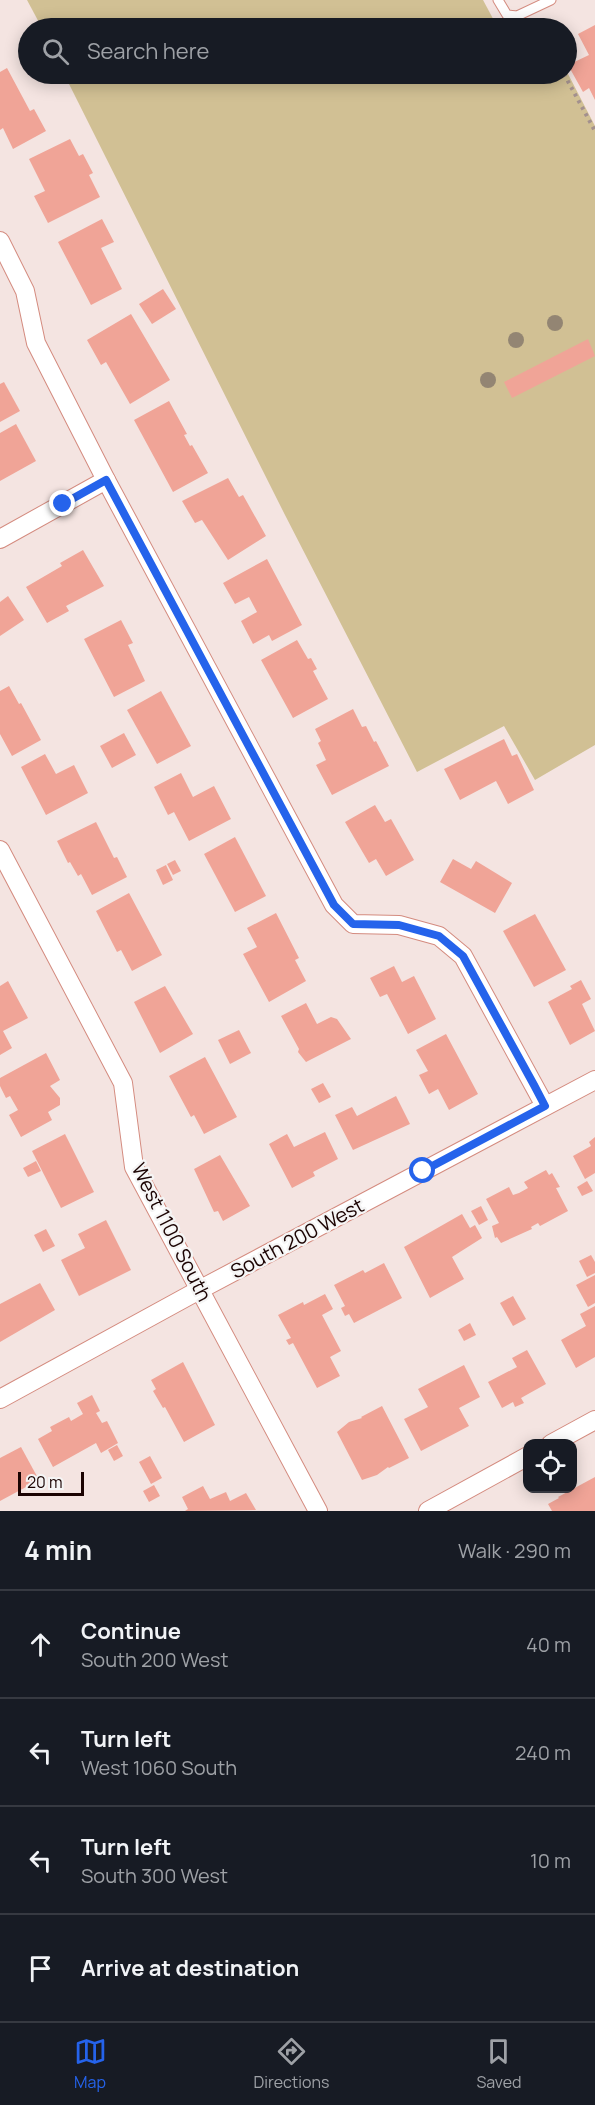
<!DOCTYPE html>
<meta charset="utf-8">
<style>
:root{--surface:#171b24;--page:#20242c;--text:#f1f3f6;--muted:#9ea1a6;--line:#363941;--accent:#2563eb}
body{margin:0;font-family:Manrope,sans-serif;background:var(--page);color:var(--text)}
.controls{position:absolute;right:18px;bottom:18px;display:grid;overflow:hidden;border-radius:12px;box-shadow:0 3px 15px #0003}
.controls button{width:54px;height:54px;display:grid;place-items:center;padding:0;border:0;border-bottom:2px solid var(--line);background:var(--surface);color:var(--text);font:30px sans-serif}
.scale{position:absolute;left:18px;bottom:15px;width:66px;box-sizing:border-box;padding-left:6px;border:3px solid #1b0302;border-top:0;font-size:16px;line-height:21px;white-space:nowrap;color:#1b0302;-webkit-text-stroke:4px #f5f5f5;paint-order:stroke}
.stop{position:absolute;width:18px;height:18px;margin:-14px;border:4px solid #2563eb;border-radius:50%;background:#fff}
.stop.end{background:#2563eb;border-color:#fff;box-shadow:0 2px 6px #0008}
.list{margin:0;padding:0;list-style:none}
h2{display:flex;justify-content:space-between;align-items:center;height:78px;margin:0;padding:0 24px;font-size:26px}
h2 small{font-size:20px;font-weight:400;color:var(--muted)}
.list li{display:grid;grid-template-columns:39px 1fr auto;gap:18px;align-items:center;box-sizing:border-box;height:108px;padding:0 24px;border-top:2px solid var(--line)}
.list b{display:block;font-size:22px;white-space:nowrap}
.list p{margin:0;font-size:20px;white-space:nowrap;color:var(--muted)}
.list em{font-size:20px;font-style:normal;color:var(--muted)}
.icon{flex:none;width:33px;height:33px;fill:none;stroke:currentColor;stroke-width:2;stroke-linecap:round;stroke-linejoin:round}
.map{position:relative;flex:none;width:595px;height:1511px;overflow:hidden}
.search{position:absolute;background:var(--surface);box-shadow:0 3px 15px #0003;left:18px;right:18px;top:18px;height:66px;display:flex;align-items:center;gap:15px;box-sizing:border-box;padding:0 21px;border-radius:33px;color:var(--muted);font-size:22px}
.sheet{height:510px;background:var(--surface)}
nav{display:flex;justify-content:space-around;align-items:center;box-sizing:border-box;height:84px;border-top:2px solid var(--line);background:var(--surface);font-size:16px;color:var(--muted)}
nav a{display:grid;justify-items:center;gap:3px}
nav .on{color:var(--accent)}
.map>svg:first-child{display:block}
.green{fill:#d1c094}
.building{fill:#f0a497}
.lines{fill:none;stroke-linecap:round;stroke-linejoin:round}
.service-casing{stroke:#d48b7f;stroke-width:11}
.minor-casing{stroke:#d48b7f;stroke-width:20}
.path{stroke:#a3908e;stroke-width:4;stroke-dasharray:3 4.5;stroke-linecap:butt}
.service{stroke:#fff;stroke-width:9}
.minor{stroke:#fff;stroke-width:18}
.tree{fill:#938573}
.route{stroke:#2563eb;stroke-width:8}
.labels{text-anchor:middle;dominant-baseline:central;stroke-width:4.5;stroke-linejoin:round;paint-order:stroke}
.street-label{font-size:20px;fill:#1b0302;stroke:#f5f5f5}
</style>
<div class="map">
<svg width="595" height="1511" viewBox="0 0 595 1511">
<rect width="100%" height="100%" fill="#f4e4e1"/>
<g class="green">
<polygon points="27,0 483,0 498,28 42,28"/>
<polygon points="567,72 595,126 595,745 535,780 504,726 417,772 285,515 64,74"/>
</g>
<g class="building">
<polygon points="595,25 595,100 589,88 583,92 568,65 589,55 578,34"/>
<polygon points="7,68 30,111 34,109 46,131 13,149 3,128 0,130 0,72"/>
<polygon points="70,139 79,156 83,154 93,173 89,175 100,197 48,223 34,196 45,191 29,159"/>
<polygon points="102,219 114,242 101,248 122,289 91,305 58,242"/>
<polygon points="163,289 176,309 152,324 139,304"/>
<polygon points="131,314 170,380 130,404 106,362 101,365 87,340"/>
<polygon points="588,339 595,356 512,398 504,382"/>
<polygon points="4,382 20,411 0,422 0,384"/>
<polygon points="169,401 187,434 184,435 190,446 192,445 208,473 173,492 134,420"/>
<polygon points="16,424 36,461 0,481 0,433"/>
<polygon points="228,478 239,497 243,495 266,536 228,560 202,520 195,523 182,501"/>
<polygon points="83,550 104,586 66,606 69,611 47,623 26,587 62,566 60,563"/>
<polygon points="267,559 302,625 272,641 269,635 253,644 241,621 257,612 249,597 235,604 223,583"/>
<polygon points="8,596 24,620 0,636 0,602"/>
<polygon points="121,620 133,643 128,645 145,681 114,697 84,639"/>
<polygon points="297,640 308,659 311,658 317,669 313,671 328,699 293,718 261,660"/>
<polygon points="9,686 19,704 21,703 41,740 12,756 0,734 0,691"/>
<polygon points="161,691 191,746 157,764 127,710"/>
<polygon points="353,709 362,727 366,726 374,742 376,741 389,766 332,795 316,765 326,760 318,743 321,741 315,729"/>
<polygon points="124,733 136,755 112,768 100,746"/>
<polygon points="504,739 512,756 517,754 534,790 508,804 496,781 460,800 444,769"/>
<polygon points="45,754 56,774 74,765 88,793 46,815 21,767"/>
<polygon points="181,773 193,797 214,786 231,819 189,841 174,812 168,815 154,787"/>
<polygon points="375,805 385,822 391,819 414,860 386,876 376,859 369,863 345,822"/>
<polygon points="96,822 114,858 117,857 127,877 92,895 81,874 78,876 70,862 68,863 57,841"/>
<polygon points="235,837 266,896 235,912 204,854"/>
<polygon points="453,859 471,869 476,861 512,883 495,913 440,882"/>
<polygon points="175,860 181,871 173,875 167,864"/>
<polygon points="166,865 173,880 163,885 156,870"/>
<polygon points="129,893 162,955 132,971 121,950 117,952 96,911"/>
<polygon points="276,913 299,958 295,960 306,981 269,1002 243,954 257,947 247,928"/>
<polygon points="535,914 566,970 534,987 503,931"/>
<polygon points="394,966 402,982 414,976 436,1019 408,1034 387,994 380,997 370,978"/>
<polygon points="581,980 591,999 582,1004 595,1031 570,1045 548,1002 572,989 570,986"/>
<polygon points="8,981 28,1018 3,1031 12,1048 0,1055 0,986"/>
<polygon points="165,986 193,1034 160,1053 134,1002"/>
<polygon points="306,1003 317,1024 331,1017 337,1019 351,1039 306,1062 298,1052 299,1049 281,1016"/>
<polygon points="239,1030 251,1053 230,1064 218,1040"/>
<polygon points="446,1034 478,1094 449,1110 438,1089 429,1094 419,1075 428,1071 416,1050"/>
<polygon points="46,1053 60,1080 50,1086 60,1098 60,1105 48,1112 52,1120 21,1137 9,1115 18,1110 10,1096 6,1098 0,1086 0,1078"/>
<polygon points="205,1057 237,1117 204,1134 194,1115 191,1117 169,1076"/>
<polygon points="323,1083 331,1097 319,1103 311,1089"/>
<polygon points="396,1096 410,1124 353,1150 335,1115 352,1107 357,1116"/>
<polygon points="325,1132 338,1159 313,1172 315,1176 292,1188 269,1144 287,1134 294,1147"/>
<polygon points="65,1134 94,1192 61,1208 32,1151"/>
<polygon points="595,1137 595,1173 585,1179 573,1156 591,1146 589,1142"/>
<polygon points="220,1155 250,1206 223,1221 218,1211 214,1212 194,1169"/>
<polygon points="36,1161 41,1171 28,1177 23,1168"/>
<polygon points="546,1170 549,1175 552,1173 560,1187 556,1188 568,1211 540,1226 538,1223 531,1227 532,1229 501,1243 497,1237 495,1238 492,1226 499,1223 486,1199 509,1187 513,1195 519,1193 528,1188 524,1182"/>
<polygon points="587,1181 593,1191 582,1196 577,1187"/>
<polygon points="481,1206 488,1220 479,1225 471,1211"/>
<polygon points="462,1214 470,1228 475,1225 482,1238 452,1257 464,1279 430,1298 404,1247"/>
<polygon points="106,1220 131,1270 79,1296 61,1260 85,1248 78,1234"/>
<polygon points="46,1229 55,1246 43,1252 34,1235"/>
<polygon points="591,1255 595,1262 595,1273 587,1277 579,1261"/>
<polygon points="384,1263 402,1298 354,1323 349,1314 345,1316 341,1308 345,1306 334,1285 363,1270 365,1273"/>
<polygon points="595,1275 595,1303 588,1307 576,1285"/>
<polygon points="40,1283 55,1310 0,1342 0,1304"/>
<polygon points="325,1294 333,1309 322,1315 341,1351 330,1357 340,1376 317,1388 293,1343 289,1345 286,1340 291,1338 278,1315 303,1302 304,1305"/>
<polygon points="513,1296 526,1319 513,1326 500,1303"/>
<polygon points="595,1306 595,1357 576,1368 561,1340 586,1326 580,1314"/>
<polygon points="470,1323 476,1335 464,1341 458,1330"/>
<polygon points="527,1350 546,1384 521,1398 524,1403 515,1407 513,1402 502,1408 488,1382 517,1367 512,1358"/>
<polygon points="183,1362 215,1425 184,1442 165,1407 163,1408 153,1391 156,1389 151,1380"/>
<polygon points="464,1365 480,1397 459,1408 469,1426 421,1451 404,1419 428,1407 418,1389"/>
<polygon points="92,1395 100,1411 96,1413 102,1423 107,1421 118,1443 101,1453 96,1443 53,1467 38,1439 52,1431 50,1427 69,1417 71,1421 83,1414 77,1403"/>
<polygon points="382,1406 409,1458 389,1468 388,1467 377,1475 362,1480 337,1432 349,1422 362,1418 361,1417"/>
<polygon points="117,1445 123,1456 114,1461 108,1450"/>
<polygon points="21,1447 39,1480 0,1501 0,1458"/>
<polygon points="150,1456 162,1478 151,1484 139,1462"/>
<polygon points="595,1477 595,1511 552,1511 548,1504 559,1498 558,1497"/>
<polygon points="154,1485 160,1496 149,1502 143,1491"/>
<polygon points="203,1486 210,1499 226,1492 230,1501 246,1493 256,1510 185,1511 188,1509 182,1497"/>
</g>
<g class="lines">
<defs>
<polyline id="service" points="498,0 507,15 517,16 551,0"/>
<g id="minor">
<polyline points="0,241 25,291 36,343 106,480 334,905 353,924 399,925 439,936 463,956 545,1106"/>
<polyline points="0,539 106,480"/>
<polyline points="0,850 123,1083 134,1167 318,1511"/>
<polyline points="0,1399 201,1289 595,1080"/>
<polyline points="551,1444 595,1420"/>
<polyline points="428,1511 528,1456"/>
</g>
</defs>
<use href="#service" class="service-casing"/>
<use href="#minor" class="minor-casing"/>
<polyline class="path" points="564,74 595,131"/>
<use href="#service" class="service"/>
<use href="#minor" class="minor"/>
</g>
<g class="tree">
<circle cx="555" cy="323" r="8"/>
<circle cx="516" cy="340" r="8"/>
<circle cx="488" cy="380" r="8"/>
</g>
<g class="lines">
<polyline class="route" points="63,504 106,480 334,905 353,924 399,925 439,936 463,956 534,1085 545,1106 423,1171"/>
</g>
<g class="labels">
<g class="street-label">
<text transform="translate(172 1232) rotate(63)">West 1100 South</text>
<text transform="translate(297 1238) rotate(-28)">South 200 West</text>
</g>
</g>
</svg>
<div class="controls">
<button><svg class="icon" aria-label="locate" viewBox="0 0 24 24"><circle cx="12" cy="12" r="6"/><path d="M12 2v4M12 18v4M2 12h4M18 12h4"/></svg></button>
</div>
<div class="scale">20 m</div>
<div class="stop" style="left:423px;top:1171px"></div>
<div class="stop end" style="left:63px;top:504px"></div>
<div class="search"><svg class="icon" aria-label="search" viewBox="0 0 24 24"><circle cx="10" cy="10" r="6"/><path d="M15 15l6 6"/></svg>Search here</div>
</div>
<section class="sheet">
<h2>4 min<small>Walk · 290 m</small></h2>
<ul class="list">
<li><svg class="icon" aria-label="ahead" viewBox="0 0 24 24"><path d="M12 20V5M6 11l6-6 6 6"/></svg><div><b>Continue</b><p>South 200 West</p></div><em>40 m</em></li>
<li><svg class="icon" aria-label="left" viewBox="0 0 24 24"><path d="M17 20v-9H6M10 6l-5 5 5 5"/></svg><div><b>Turn left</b><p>West 1060 South</p></div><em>240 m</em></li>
<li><svg class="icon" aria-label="left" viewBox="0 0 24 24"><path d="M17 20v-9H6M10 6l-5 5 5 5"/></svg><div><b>Turn left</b><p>South 300 West</p></div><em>10 m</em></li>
<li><svg class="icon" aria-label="arrive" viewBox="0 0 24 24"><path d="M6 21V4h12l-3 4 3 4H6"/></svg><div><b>Arrive at destination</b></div></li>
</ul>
</section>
<nav>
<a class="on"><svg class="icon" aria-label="map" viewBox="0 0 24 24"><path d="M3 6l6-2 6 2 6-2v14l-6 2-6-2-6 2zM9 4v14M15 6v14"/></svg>Map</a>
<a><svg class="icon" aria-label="directions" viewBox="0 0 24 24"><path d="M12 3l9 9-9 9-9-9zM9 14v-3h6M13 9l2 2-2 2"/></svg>Directions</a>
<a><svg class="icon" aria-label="saved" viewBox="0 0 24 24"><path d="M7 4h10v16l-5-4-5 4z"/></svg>Saved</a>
</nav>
